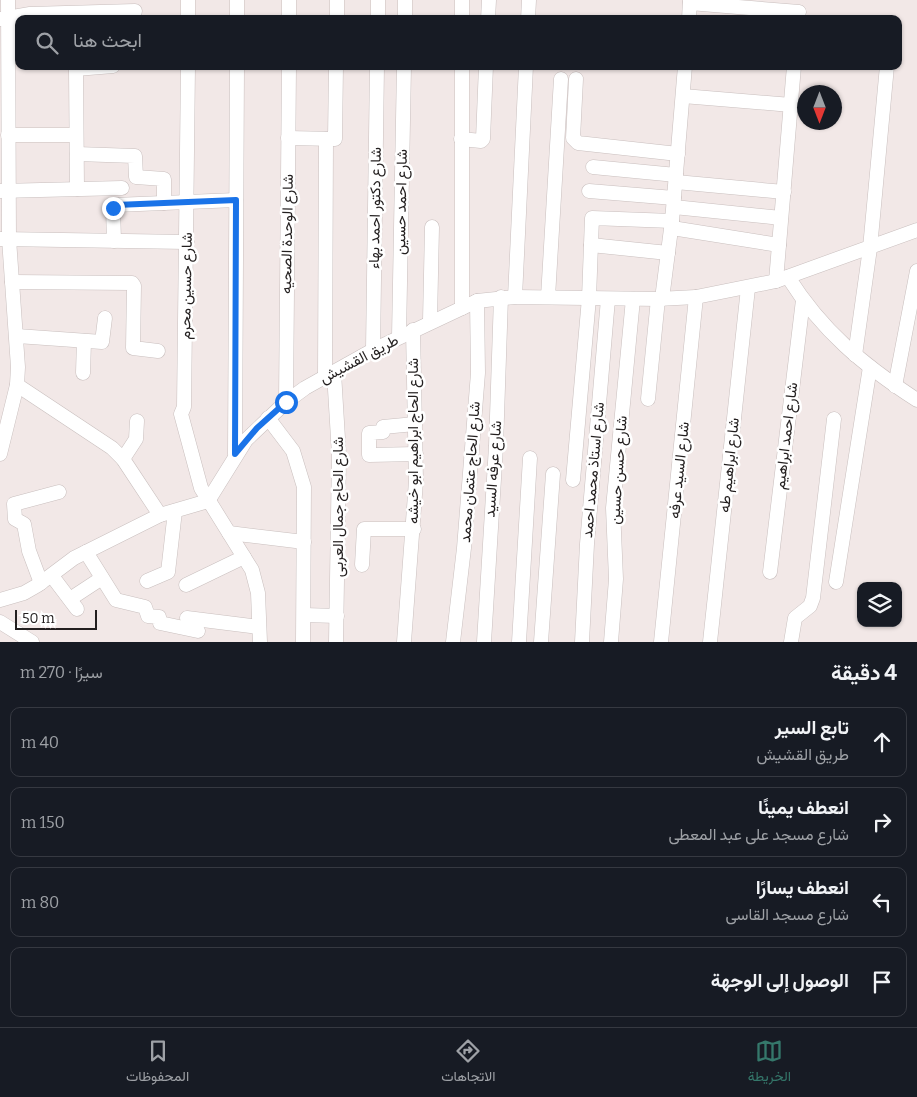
<!DOCTYPE html>
<html lang="ar">
<meta charset="utf-8">
<style>
:root{--surface:#171b24;--page:#242831;--text:#f1f3f6;--muted:#9ea1a6;--line:#363941;--accent:#35786b}
body{margin:0;font-family:Bitter,Vazirmatn,serif;background:var(--page);color:var(--text);direction:rtl}
.controls{position:absolute;right:15px;bottom:15px;display:grid;overflow:hidden;border-radius:10px;box-shadow:0 1px 4px #0004}
.controls button{width:45px;height:45px;display:grid;place-items:center;padding:0;border:0;border-bottom:1px solid var(--line);background:var(--surface);color:var(--text);font:25px sans-serif}
.compass{position:absolute;left:797px;top:85px;width:45px;height:45px;border-radius:50%;background:var(--surface);box-shadow:0 1px 4px #0004;rotate:180deg}
.scale{position:absolute;left:15px;bottom:12px;width:82px;box-sizing:border-box;padding-left:5px;border:2px solid #231f1f;border-top:0;font-size:14px;line-height:18px;white-space:nowrap;color:#231f1f;-webkit-text-stroke:4px #fff;paint-order:stroke}
.stop{position:absolute;width:15px;height:15px;margin:-11px;border:4px solid #1a73e8;border-radius:50%;background:#fff}
.stop.end{background:#1a73e8;border-color:#fff;box-shadow:0 1px 5px #0008}
.list{margin:0;padding:0;list-style:none}
h2{display:flex;justify-content:space-between;align-items:center;height:65px;margin:0;padding:0 20px;font-size:21px}
h2 small{font-size:16px;font-weight:400;color:var(--muted)}
.list li{display:grid;grid-template-columns:32px 1fr auto;gap:15px;align-items:center;box-sizing:border-box;height:70px;margin:0 10px 10px;padding:0 10px;border:1px solid var(--line);border-radius:10px}
.list b{display:block;font-size:19px;white-space:nowrap}
.list p{margin:0;font-size:16px;white-space:nowrap;color:var(--muted)}
.list em{font-size:16px;font-style:normal;color:var(--muted)}
.icon{flex:none;width:28px;height:28px;fill:none;stroke:currentColor;stroke-width:2;stroke-linecap:round;stroke-linejoin:round}
.map{position:relative;flex:none;width:917px;height:642px;overflow:hidden;direction:ltr}
.search{position:absolute;background:var(--surface);box-shadow:0 1px 4px #0004;left:15px;right:15px;top:15px;height:55px;display:flex;align-items:center;gap:12px;box-sizing:border-box;padding:0 18px;border-radius:10px;color:var(--muted);font-size:19px}
.sheet{height:385px;background:var(--surface)}
nav{display:flex;justify-content:space-around;align-items:center;box-sizing:border-box;height:70px;border-top:1px solid var(--line);background:var(--surface);font-size:14px;color:var(--muted)}
nav a{display:grid;justify-items:center;gap:2px}
nav .on{color:var(--accent)}
.map>svg:first-child{display:block}
.lines{fill:none;stroke-linecap:round;stroke-linejoin:round}
.minor-casing{stroke:#c9bfbe;stroke-width:15}
.minor{stroke:#fff;stroke-width:14}
.route{stroke:#1a73e8;stroke-width:6}
.labels{text-anchor:middle;dominant-baseline:central;stroke-width:5;stroke-linejoin:round;paint-order:stroke}
.street-label{font-size:15px;fill:#231f1f;stroke:#fff}
</style>
<div class="map">
<svg width="917" height="642" viewBox="0 0 917 642">
<rect width="100%" height="100%" fill="#f2e8e7"/>
<g class="lines">
<defs>
<g id="minor">
<polyline points="690,3 799,12"/>
<polyline points="1,19 30,14 135,11"/>
<polyline points="188,19 188,0"/>
<polyline points="237,19 237,0"/>
<polyline points="289,19 289,0"/>
<polyline points="337,19 337,0"/>
<polyline points="378,19 378,0"/>
<polyline points="405,19 405,0"/>
<polyline points="462,19 462,0"/>
<polyline points="488,19 489,0"/>
<polyline points="528,19 529,0"/>
<polyline points="689,19 690,0"/>
<polyline points="188,66 184,407 181,414 201,488 252,570 258,593 260,642"/>
<polyline points="576,79 573,138 578,143 678,154"/>
<polyline points="683,96 791,105"/>
<polyline points="8,135 76,135"/>
<polyline points="288,138 335,139 336,66"/>
<polyline points="461,139 481,141 483,139 486,66"/>
<polyline points="77,154 135,156 136,177 164,179 164,203"/>
<polyline points="593,167 676,175"/>
<polyline points="676,182 784,192"/>
<polyline points="77,189 76,69 113,66"/>
<polyline points="0,191 122,188"/>
<polyline points="589,191 674,198"/>
<polyline points="674,207 781,218"/>
<polyline points="672,228 779,245"/>
<polyline points="1,239 187,242"/>
<polyline points="114,241 113,208 115,205 236,200"/>
<polyline points="591,245 668,253"/>
<path d="M 788,277 C 822,331 863,365 917,400"/>
<polyline points="776,281 794,66"/>
<polyline points="12,282 132,283 134,286 133,348 158,351"/>
<polyline points="515,297 526,66"/>
<polyline points="548,297 561,79"/>
<polyline points="662,299 672,221 685,66"/>
<polyline points="462,308 462,66"/>
<polyline points="430,321 432,227"/>
<polyline points="17,336 102,342 105,318"/>
<polyline points="399,337 404,66"/>
<polyline points="373,350 377,66"/>
<polyline points="855,355 870,248 887,66"/>
<polyline points="83,373 84,341"/>
<polyline points="334,373 339,455 336,642"/>
<polyline points="325,377 326,139"/>
<polyline points="17,385 112,448 123,459 160,515"/>
<polyline points="895,386 917,271"/>
<polyline points="648,399 658,299"/>
<polyline points="286,402 289,66"/>
<polyline points="268,418 293,451 304,487 303,642"/>
<polyline points="415,424 383,427 383,432 369,433 369,455 416,454"/>
<polyline points="0,454 17,385 18,367 9,239 8,0"/>
<polyline points="235,454 237,66"/>
<polyline points="123,459 136,439 137,421"/>
<polyline points="573,480 589,298 592,218 672,221"/>
<polyline points="229,533 304,542"/>
<polyline points="86,552 116,600 145,607 148,616 159,617 160,623 198,631"/>
<polyline points="362,565 364,529 414,529"/>
<polyline points="770,572 803,300"/>
<polyline points="52,576 77,609"/>
<polyline points="147,581 168,572 175,511"/>
<polyline points="836,582 870,367"/>
<polyline points="41,583 29,551 24,524 15,519 14,504 59,492"/>
<polyline points="186,585 244,557"/>
<polyline points="70,599 102,578"/>
<polyline points="0,600 24,593 38,585 74,558 160,515 208,501 246,440 286,402 305,388 373,350 477,301 515,297 658,299 696,297 776,281 917,230"/>
<polyline points="304,615 337,616"/>
<polyline points="187,618 259,627"/>
<polyline points="0,622 32,642"/>
<polyline points="404,642 416,481 413,330"/>
<polyline points="453,642 464,548 478,373 477,301"/>
<polyline points="484,642 496,446 501,297"/>
<polyline points="519,642 530,458"/>
<polyline points="541,642 553,474"/>
<polyline points="582,642 587,544 608,299"/>
<polyline points="611,642 616,579 613,508 633,299"/>
<polyline points="661,642 696,297"/>
<polyline points="710,642 748,288"/>
<polyline points="791,642 795,618 810,606 813,598 834,419"/>
</g>
</defs>
<use href="#minor" class="minor-casing"/>
<use href="#minor" class="minor"/>
</g>
<g class="lines">
<polyline class="route" points="113,208 116,205 236,200 235,454 257,428 286,402"/>
</g>
<g class="labels">
<g class="street-label">
<text transform="translate(401 202) rotate(-89)">شارع احمد حسين</text>
<text transform="translate(375 208) rotate(-89)">شارع دكتور احمد بهاء</text>
<text transform="translate(287 234) rotate(-89)">شارع الوحدة الصحيه</text>
<text transform="translate(186 286) rotate(-89)">شارع حسين محرم</text>
<text transform="translate(359 359) rotate(-28)">طريق القشيش</text>
<text transform="translate(786 436) rotate(-83)">شارع احمد ابراهيم</text>
<text transform="translate(413 441) rotate(-90)">شارع الحاج ابراهيم ابو خيشه</text>
<text transform="translate(729 465) rotate(-84)">شارع ابراهيم طه</text>
<text transform="translate(493 469) rotate(-86)">شارع عرفه السيد</text>
<text transform="translate(593 470) rotate(-85)">شارع استاذ محمد احمد</text>
<text transform="translate(618 470) rotate(-86)">شارع حسن حسين</text>
<text transform="translate(679 470) rotate(-84)">شارع السيد عرفه</text>
<text transform="translate(470 472) rotate(-86)">شارع الحاج عتمان محمد</text>
<text transform="translate(338 507) rotate(-90)">شارع الحاج جمال العربى</text>
</g>
</g>
</svg>
<div class="controls">
<button><svg class="icon" aria-label="layers" viewBox="0 0 24 24"><path d="M12 4l9 5-9 5-9-5zM3 14l9 5 9-5"/></svg></button>
</div>
<svg class="compass" viewBox="-18 -18 36 36"><path d="M0-13l5 13h-10z" fill="#e53935"/><path d="M0 13l5-13h-10z" fill="#9ea1a6"/></svg>
<div class="scale">50 m</div>
<div class="stop" style="left:286px;top:402px"></div>
<div class="stop end" style="left:113px;top:208px"></div>
<div class="search"><svg class="icon" aria-label="search" viewBox="0 0 24 24"><circle cx="10" cy="10" r="6"/><path d="M15 15l6 6"/></svg>ابحث هنا</div>
</div>
<section class="sheet">
<h2>4 دقيقة<small>سيرًا · 270 m</small></h2>
<ul class="list">
<li><svg class="icon" aria-label="ahead" viewBox="0 0 24 24"><path d="M12 20V5M6 11l6-6 6 6"/></svg><div><b>تابع السير</b><p>طريق القشيش</p></div><em>40 m</em></li>
<li><svg class="icon" aria-label="right" viewBox="0 0 24 24"><path d="M7 20v-9h11M14 6l5 5-5 5"/></svg><div><b>انعطف يمينًا</b><p>شارع مسجد على عبد المعطى</p></div><em>150 m</em></li>
<li><svg class="icon" aria-label="left" viewBox="0 0 24 24"><path d="M17 20v-9H6M10 6l-5 5 5 5"/></svg><div><b>انعطف يسارًا</b><p>شارع مسجد القاسى</p></div><em>80 m</em></li>
<li><svg class="icon" aria-label="arrive" viewBox="0 0 24 24"><path d="M6 21V4h12l-3 4 3 4H6"/></svg><div><b>الوصول إلى الوجهة</b></div></li>
</ul>
</section>
<nav>
<a class="on"><svg class="icon" aria-label="map" viewBox="0 0 24 24"><path d="M3 6l6-2 6 2 6-2v14l-6 2-6-2-6 2zM9 4v14M15 6v14"/></svg>الخريطة</a>
<a><svg class="icon" aria-label="directions" viewBox="0 0 24 24"><path d="M12 3l9 9-9 9-9-9zM9 14v-3h6M13 9l2 2-2 2"/></svg>الاتجاهات</a>
<a><svg class="icon" aria-label="saved" viewBox="0 0 24 24"><path d="M7 4h10v16l-5-4-5 4z"/></svg>المحفوظات</a>
</nav>
